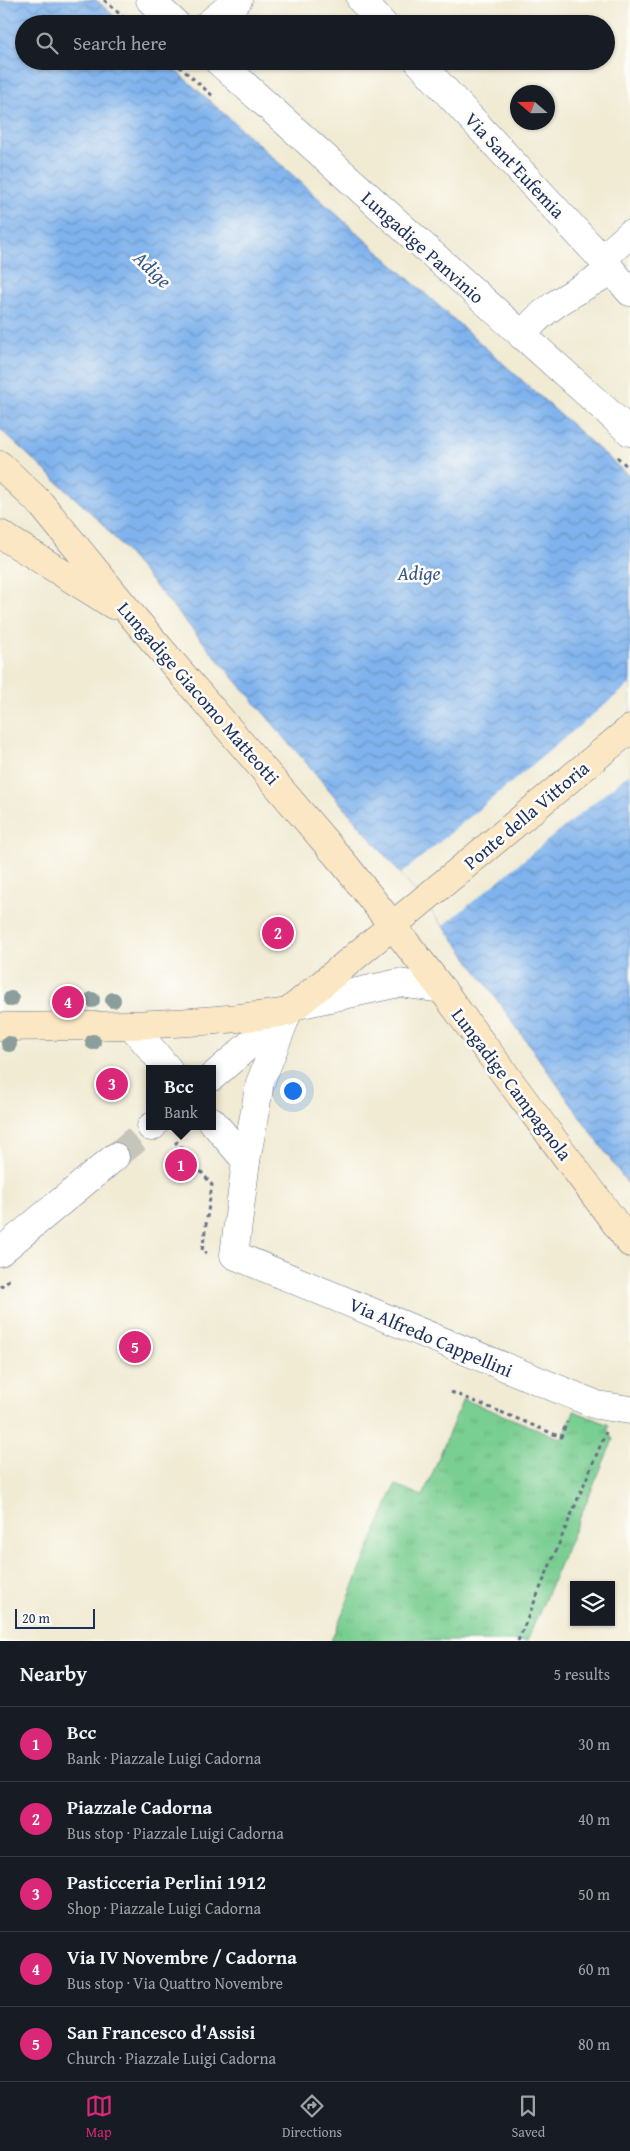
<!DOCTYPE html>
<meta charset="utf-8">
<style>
:root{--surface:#171b24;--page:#20242c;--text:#f1f3f6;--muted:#9ea1a6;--line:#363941;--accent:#db2777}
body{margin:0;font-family:"Gentium Book Plus",serif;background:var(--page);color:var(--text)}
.controls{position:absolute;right:15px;bottom:15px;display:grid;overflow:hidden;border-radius:0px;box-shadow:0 1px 4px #0004}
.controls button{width:45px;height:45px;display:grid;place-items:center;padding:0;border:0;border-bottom:1px solid var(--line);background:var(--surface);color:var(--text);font:25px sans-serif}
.compass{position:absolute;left:510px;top:85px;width:45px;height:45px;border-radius:50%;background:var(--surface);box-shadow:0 1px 4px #0004;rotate:290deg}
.scale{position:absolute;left:15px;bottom:12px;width:80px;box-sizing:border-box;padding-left:5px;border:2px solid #1b2f5e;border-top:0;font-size:14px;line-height:18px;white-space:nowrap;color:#1b2f5e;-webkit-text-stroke:4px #fdfcf7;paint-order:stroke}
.you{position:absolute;left:292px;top:1090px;width:18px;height:18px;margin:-12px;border:4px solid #fff;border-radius:50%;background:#1a73e8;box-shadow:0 0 0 8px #1a73e833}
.badge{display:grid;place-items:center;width:32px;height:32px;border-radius:50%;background:var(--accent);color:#fff;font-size:16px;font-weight:700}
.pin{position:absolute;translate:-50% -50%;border:2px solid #fff;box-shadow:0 1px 5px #0006}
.popup{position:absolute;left:146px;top:1065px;width:70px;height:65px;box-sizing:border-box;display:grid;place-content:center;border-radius:0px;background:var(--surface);filter:drop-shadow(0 1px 4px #0005);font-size:16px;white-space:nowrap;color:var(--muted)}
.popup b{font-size:19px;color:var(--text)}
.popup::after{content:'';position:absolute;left:50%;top:100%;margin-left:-10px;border:10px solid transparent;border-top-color:var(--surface)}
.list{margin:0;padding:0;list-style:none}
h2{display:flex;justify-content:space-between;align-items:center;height:65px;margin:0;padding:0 20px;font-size:21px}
h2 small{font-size:16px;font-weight:400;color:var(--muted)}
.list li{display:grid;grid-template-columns:32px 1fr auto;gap:15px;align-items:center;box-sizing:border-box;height:75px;padding:0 20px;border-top:1px solid var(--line)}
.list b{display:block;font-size:19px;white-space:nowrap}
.list p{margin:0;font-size:16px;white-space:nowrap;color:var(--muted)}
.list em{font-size:16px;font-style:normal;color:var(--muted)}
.icon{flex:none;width:28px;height:28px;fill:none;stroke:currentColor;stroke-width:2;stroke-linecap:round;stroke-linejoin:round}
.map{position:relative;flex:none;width:630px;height:1641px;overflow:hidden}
.search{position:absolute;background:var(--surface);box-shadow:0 1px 4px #0004;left:15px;right:15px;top:15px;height:55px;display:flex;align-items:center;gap:12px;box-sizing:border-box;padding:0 18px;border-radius:28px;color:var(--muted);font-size:19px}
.sheet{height:440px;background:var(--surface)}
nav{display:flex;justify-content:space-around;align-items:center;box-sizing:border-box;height:70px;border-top:1px solid var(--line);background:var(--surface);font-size:14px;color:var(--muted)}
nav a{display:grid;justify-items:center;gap:2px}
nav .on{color:var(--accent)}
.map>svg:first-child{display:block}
.grass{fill:url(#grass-tufts);stroke:#4a7e78}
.water{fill:url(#water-waves);stroke:#4e71a6}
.pier{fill:#f1ebd4}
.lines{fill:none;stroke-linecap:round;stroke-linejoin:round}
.street-tunnel{stroke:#c6c5bc;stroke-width:28;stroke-dasharray:28 14;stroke-linecap:butt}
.street-casing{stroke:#667187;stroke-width:29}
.secondary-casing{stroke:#667187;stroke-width:29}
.path{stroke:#667187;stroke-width:3;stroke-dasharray:4 4;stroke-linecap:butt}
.street{stroke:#fff;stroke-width:28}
.secondary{stroke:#fbe7c3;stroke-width:28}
.tree{fill:#8b9e9b}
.labels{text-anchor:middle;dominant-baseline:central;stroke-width:5;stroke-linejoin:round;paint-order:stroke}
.street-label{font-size:19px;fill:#1b2f5e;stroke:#fdfcf7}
.water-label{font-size:20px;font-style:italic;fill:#395789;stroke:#fdfcf7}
</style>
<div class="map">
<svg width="630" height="1641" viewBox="0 0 630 1641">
<defs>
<pattern id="grass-tufts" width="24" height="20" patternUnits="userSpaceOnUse" patternTransform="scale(1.25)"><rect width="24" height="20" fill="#79ce91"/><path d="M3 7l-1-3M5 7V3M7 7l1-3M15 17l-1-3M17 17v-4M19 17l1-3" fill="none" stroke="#68b17f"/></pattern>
<pattern id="water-waves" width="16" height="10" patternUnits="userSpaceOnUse" patternTransform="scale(1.25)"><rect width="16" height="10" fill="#80b3ed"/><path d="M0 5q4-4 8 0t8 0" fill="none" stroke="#6892c3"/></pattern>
</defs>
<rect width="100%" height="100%" fill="#fdfcf7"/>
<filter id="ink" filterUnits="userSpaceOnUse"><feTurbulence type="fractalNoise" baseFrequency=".02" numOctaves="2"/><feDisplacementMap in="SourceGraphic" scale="10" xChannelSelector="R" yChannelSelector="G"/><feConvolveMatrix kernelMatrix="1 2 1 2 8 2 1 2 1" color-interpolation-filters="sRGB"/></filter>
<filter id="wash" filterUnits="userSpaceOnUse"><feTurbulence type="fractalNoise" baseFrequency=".0096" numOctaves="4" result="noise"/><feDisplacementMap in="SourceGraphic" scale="20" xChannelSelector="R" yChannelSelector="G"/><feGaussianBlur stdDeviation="1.12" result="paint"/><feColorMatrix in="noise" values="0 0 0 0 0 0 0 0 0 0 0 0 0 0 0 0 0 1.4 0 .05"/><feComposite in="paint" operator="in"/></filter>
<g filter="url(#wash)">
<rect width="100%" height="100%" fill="#f1ebd4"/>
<polygon class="grass" points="463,1399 562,1439 574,1411 609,1425 608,1431 613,1440 527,1641 331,1641 395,1485 423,1496"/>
<polygon class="water" points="0,0 96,0 123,24 24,24 24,61 165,61 630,477 630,1187 459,946 401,874 100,521 0,429"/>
<polygon class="pier" points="630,684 630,773 443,926 401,874"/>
</g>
<g filter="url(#ink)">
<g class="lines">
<polyline class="street-tunnel" points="115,1157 151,1127"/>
<defs>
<g id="street">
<polyline points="150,0 176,24"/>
<polyline points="361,0 383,24"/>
<polyline points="208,24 238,0"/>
<polyline points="218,61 630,432"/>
<polyline points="418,61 602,259 630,292"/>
<polyline points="602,259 630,234"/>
<path d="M 522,336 C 542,307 581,289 611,271"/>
<polyline points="297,1005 399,983 442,989"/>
<polyline points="288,1012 260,1083 246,1161 234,1255 597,1405 630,1410"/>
<polyline points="132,1026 168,1069"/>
<polyline points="212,1077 285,1014"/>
<polyline points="212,1121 246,1161"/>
<polyline points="151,1127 153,1126"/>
<polyline points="0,1252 115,1157"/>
</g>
<g id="secondary">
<polyline points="0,465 41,504 134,618 346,866 435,980 630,1243"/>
<polyline points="0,534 113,605"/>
<path d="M 0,1027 C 97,1026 192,1026 288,1012 L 630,729"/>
</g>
</defs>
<use href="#street" class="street-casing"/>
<use href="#secondary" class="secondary-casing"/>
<g class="path">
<polyline points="104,0 131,24"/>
<polyline points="173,61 214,97"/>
<polyline points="617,457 630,469"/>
<polyline points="175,1144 177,1142 212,1185 202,1251 207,1253"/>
<polyline points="0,1287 10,1279"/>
<polyline points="451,1392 501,1412 502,1411"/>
<polyline points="501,1412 561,1437 567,1422"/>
<polyline points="518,1641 606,1432"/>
</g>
<use href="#street" class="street"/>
<use href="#secondary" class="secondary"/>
</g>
<g class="tree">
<circle cx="11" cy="999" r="8"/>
<circle cx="92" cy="1000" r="8"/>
<circle cx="113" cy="1000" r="8"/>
<circle cx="93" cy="1042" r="8"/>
<circle cx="9" cy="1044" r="8"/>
</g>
</g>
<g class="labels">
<g class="street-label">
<text transform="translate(515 165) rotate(47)">Via Sant'Eufemia</text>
<text transform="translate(423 247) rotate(42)">Lungadige Panvinio</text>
<text transform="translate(199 693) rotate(49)">Lungadige Giacomo Matteotti</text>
<text transform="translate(526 815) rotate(-40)">Ponte della Vittoria</text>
<text transform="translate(512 1084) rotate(53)">Lungadige Campagnola</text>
<text transform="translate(431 1337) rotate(23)">Via Alfredo Cappellini</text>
</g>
<g class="water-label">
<text transform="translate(153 269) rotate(44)">Adige</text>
<text x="419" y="572">Adige</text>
</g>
</g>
</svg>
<div class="controls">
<button><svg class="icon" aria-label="layers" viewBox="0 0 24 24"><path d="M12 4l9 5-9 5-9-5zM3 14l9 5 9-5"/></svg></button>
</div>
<svg class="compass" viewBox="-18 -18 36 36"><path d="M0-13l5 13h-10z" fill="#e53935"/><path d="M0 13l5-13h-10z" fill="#9ea1a6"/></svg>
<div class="scale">20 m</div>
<div class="you"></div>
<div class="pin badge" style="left:181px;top:1165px">1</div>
<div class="popup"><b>Bcc</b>Bank</div>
<div class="pin badge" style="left:278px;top:933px">2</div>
<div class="pin badge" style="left:112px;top:1084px">3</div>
<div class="pin badge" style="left:68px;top:1002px">4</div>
<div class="pin badge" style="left:135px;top:1347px">5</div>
<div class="search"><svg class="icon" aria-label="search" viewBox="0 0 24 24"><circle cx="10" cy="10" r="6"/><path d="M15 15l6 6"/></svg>Search here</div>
</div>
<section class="sheet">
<h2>Nearby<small>5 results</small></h2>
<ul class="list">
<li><span class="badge">1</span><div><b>Bcc</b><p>Bank · Piazzale Luigi Cadorna</p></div><em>30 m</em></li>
<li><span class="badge">2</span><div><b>Piazzale Cadorna</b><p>Bus stop · Piazzale Luigi Cadorna</p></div><em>40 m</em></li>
<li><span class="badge">3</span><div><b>Pasticceria Perlini 1912</b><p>Shop · Piazzale Luigi Cadorna</p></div><em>50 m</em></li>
<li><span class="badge">4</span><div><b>Via IV Novembre / Cadorna</b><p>Bus stop · Via Quattro Novembre</p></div><em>60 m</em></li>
<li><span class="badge">5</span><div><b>San Francesco d'Assisi</b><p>Church · Piazzale Luigi Cadorna</p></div><em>80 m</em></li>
</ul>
</section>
<nav>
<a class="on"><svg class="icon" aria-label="map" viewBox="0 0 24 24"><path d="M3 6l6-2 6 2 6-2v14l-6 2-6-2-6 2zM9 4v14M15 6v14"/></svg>Map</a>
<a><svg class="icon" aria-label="directions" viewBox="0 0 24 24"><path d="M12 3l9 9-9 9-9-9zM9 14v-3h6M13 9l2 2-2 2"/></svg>Directions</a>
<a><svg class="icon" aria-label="saved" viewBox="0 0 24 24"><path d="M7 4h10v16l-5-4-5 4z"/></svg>Saved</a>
</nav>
